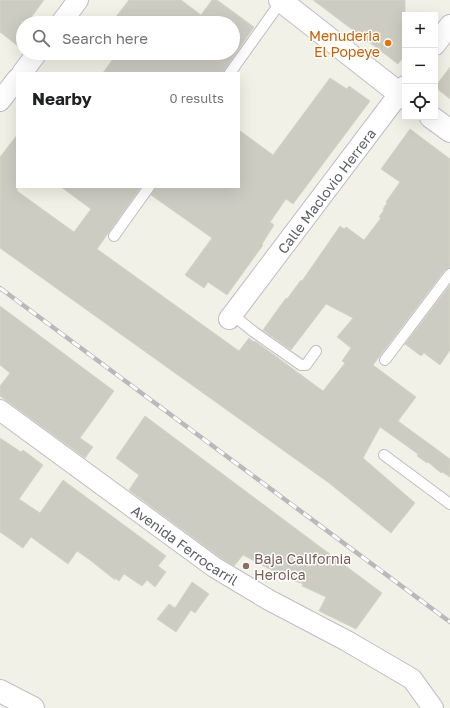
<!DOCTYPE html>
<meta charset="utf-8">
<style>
:root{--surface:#fff;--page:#f2f2f2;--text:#202124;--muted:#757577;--line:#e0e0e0}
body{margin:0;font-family:"Golos Text",sans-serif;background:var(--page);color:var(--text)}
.controls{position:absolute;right:12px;top:12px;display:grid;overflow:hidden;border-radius:0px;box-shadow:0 4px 16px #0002}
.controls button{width:36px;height:36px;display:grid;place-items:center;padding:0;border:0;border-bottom:1px solid var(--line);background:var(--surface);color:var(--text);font:20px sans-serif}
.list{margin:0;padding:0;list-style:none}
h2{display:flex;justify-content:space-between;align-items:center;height:52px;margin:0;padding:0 16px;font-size:17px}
h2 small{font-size:13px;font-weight:400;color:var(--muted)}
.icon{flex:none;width:22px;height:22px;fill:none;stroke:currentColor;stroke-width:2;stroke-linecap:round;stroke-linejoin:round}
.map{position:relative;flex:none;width:450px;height:708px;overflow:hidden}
.search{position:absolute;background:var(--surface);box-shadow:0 4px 16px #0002;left:16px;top:16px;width:224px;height:44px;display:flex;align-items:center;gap:10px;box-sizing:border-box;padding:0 14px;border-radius:22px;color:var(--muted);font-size:15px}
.panel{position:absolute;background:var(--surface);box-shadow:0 4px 16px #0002;left:16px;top:72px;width:224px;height:116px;border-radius:0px}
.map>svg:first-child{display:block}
.building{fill:#ccccc3;stroke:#d6d5c4}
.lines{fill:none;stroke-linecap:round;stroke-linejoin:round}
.lane-casing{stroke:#bebec6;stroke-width:12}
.street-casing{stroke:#bebec6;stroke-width:22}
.secondary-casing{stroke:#bfc0c8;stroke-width:24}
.lane{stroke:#fff;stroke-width:10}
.street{stroke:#fff;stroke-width:20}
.secondary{stroke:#fff;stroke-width:22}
.rail-casing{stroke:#b9b9bb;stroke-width:4.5}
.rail{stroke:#fff;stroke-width:3;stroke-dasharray:9;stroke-linecap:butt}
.food-dot{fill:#e8710a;stroke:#fff;stroke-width:1.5}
.education-dot{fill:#8d6e63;stroke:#fff;stroke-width:1.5}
.labels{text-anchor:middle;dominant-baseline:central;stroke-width:3;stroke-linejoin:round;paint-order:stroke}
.food-label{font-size:14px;fill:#c56008;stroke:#fff;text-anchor:end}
.street-label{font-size:14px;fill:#5e6068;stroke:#fff}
.education-label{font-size:14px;fill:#785e54;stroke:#fff;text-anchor:start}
</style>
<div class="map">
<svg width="450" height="708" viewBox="0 0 450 708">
<rect width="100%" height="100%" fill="#f1f1e7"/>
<g class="building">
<polygon points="0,0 44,0 27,23 23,23 23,50 0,32"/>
<polygon points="129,0 181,0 201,15 212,0 217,0 254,27 225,69 224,73 103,73 117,53 162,53 169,58 172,54 180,60 186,53 233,53 233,23 111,23"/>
<polygon points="313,0 405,0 405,55 398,64"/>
<polygon points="450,67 450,99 435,87"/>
<polygon points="330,78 347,89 349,86 370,101 293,204 286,199 270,222 274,225 262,244 263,245 227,295 208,282 204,288 185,275 212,238 151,195 155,187 239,187 239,130 273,155"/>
<polygon points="410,129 450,159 450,268 445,270 373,365 416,397 398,421 450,459 450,477 442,472 441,473 428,462 427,463 417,456 418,454 380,427 363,458 415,503 391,533 329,483 0,248 0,157 17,135 17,191 74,232 91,209 61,187 141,187 97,249 239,351 249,338 254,342 255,341 323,391 345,363 342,361 351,348 337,337 353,318 326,304 291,350 263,330 286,298 287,299 301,280 302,281 340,226 344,229 346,227 364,240 381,218 379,217 384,210 383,209 387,203 386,202 400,182 381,169"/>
<polygon points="450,285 450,350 440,365 424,353 421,356 405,344"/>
<polygon points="0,306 114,391 80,438 93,447 85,458 0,396 0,386 10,373 0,365"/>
<polygon points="145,416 382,593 356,629 319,611 326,597 302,586 303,584 279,574 243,555 234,566 218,556 129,490 139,475 116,458"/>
<polygon points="0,438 21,452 23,450 43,465 19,499 40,513 63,480 166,556 158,566 166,572 155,587 147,580 142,586 124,574 119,581 115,578 115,580 90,560 77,551 68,564 31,537 23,548 0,532"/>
<polygon points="192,582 209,594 195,613 191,610 176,632 157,619 169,604 175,608"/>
</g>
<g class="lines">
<defs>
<g id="lane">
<polyline points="230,73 282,0"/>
<polyline points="114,236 149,187"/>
<polyline points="233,315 254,332 301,365 306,365 316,351"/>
<polyline points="385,360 450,274"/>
<polyline points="384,455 450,504"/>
</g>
<g id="street">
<polyline points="61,23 78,0"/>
<polyline points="435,45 450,25"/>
<polyline points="22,73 37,53"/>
<polyline points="0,101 17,79"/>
<path id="s1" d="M 229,319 L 405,86"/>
<path id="s2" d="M 0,410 L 214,567 L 269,600 L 347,641 L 412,679 L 433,708"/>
</g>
<g id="secondary">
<polyline points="280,0 405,98"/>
<polyline points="431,117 450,131"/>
<polyline points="0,691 33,708"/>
</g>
</defs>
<use href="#lane" class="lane-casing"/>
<use href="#street" class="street-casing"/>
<use href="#secondary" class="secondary-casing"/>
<use href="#lane" class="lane"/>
<use href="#street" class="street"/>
<use href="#secondary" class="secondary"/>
<defs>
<polyline id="rail" points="0,288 450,622"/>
</defs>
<use href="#rail" class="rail-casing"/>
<use href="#rail" class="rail"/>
</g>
<circle class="food-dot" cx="388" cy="43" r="4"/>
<circle class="education-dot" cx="246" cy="566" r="4"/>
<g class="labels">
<g class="food-label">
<text x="380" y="35">Menuderia<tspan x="380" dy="16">El Popeye</tspan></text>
</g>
<g class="street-label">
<text stroke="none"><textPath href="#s1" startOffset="161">Calle Maclovio Herrera</textPath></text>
<text stroke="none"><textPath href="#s2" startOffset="229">Avenida Ferrocarril</textPath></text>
</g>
<g class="education-label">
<text x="254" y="558">Baja California<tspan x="254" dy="16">Heroica</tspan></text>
</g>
</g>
</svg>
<div class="controls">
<button>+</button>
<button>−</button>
<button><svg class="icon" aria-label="locate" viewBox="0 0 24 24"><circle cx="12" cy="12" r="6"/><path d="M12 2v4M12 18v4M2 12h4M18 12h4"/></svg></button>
</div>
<div class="search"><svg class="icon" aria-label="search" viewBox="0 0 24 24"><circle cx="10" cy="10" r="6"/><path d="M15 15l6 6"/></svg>Search here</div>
<section class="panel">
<h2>Nearby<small>0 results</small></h2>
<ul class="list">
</ul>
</section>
</div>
